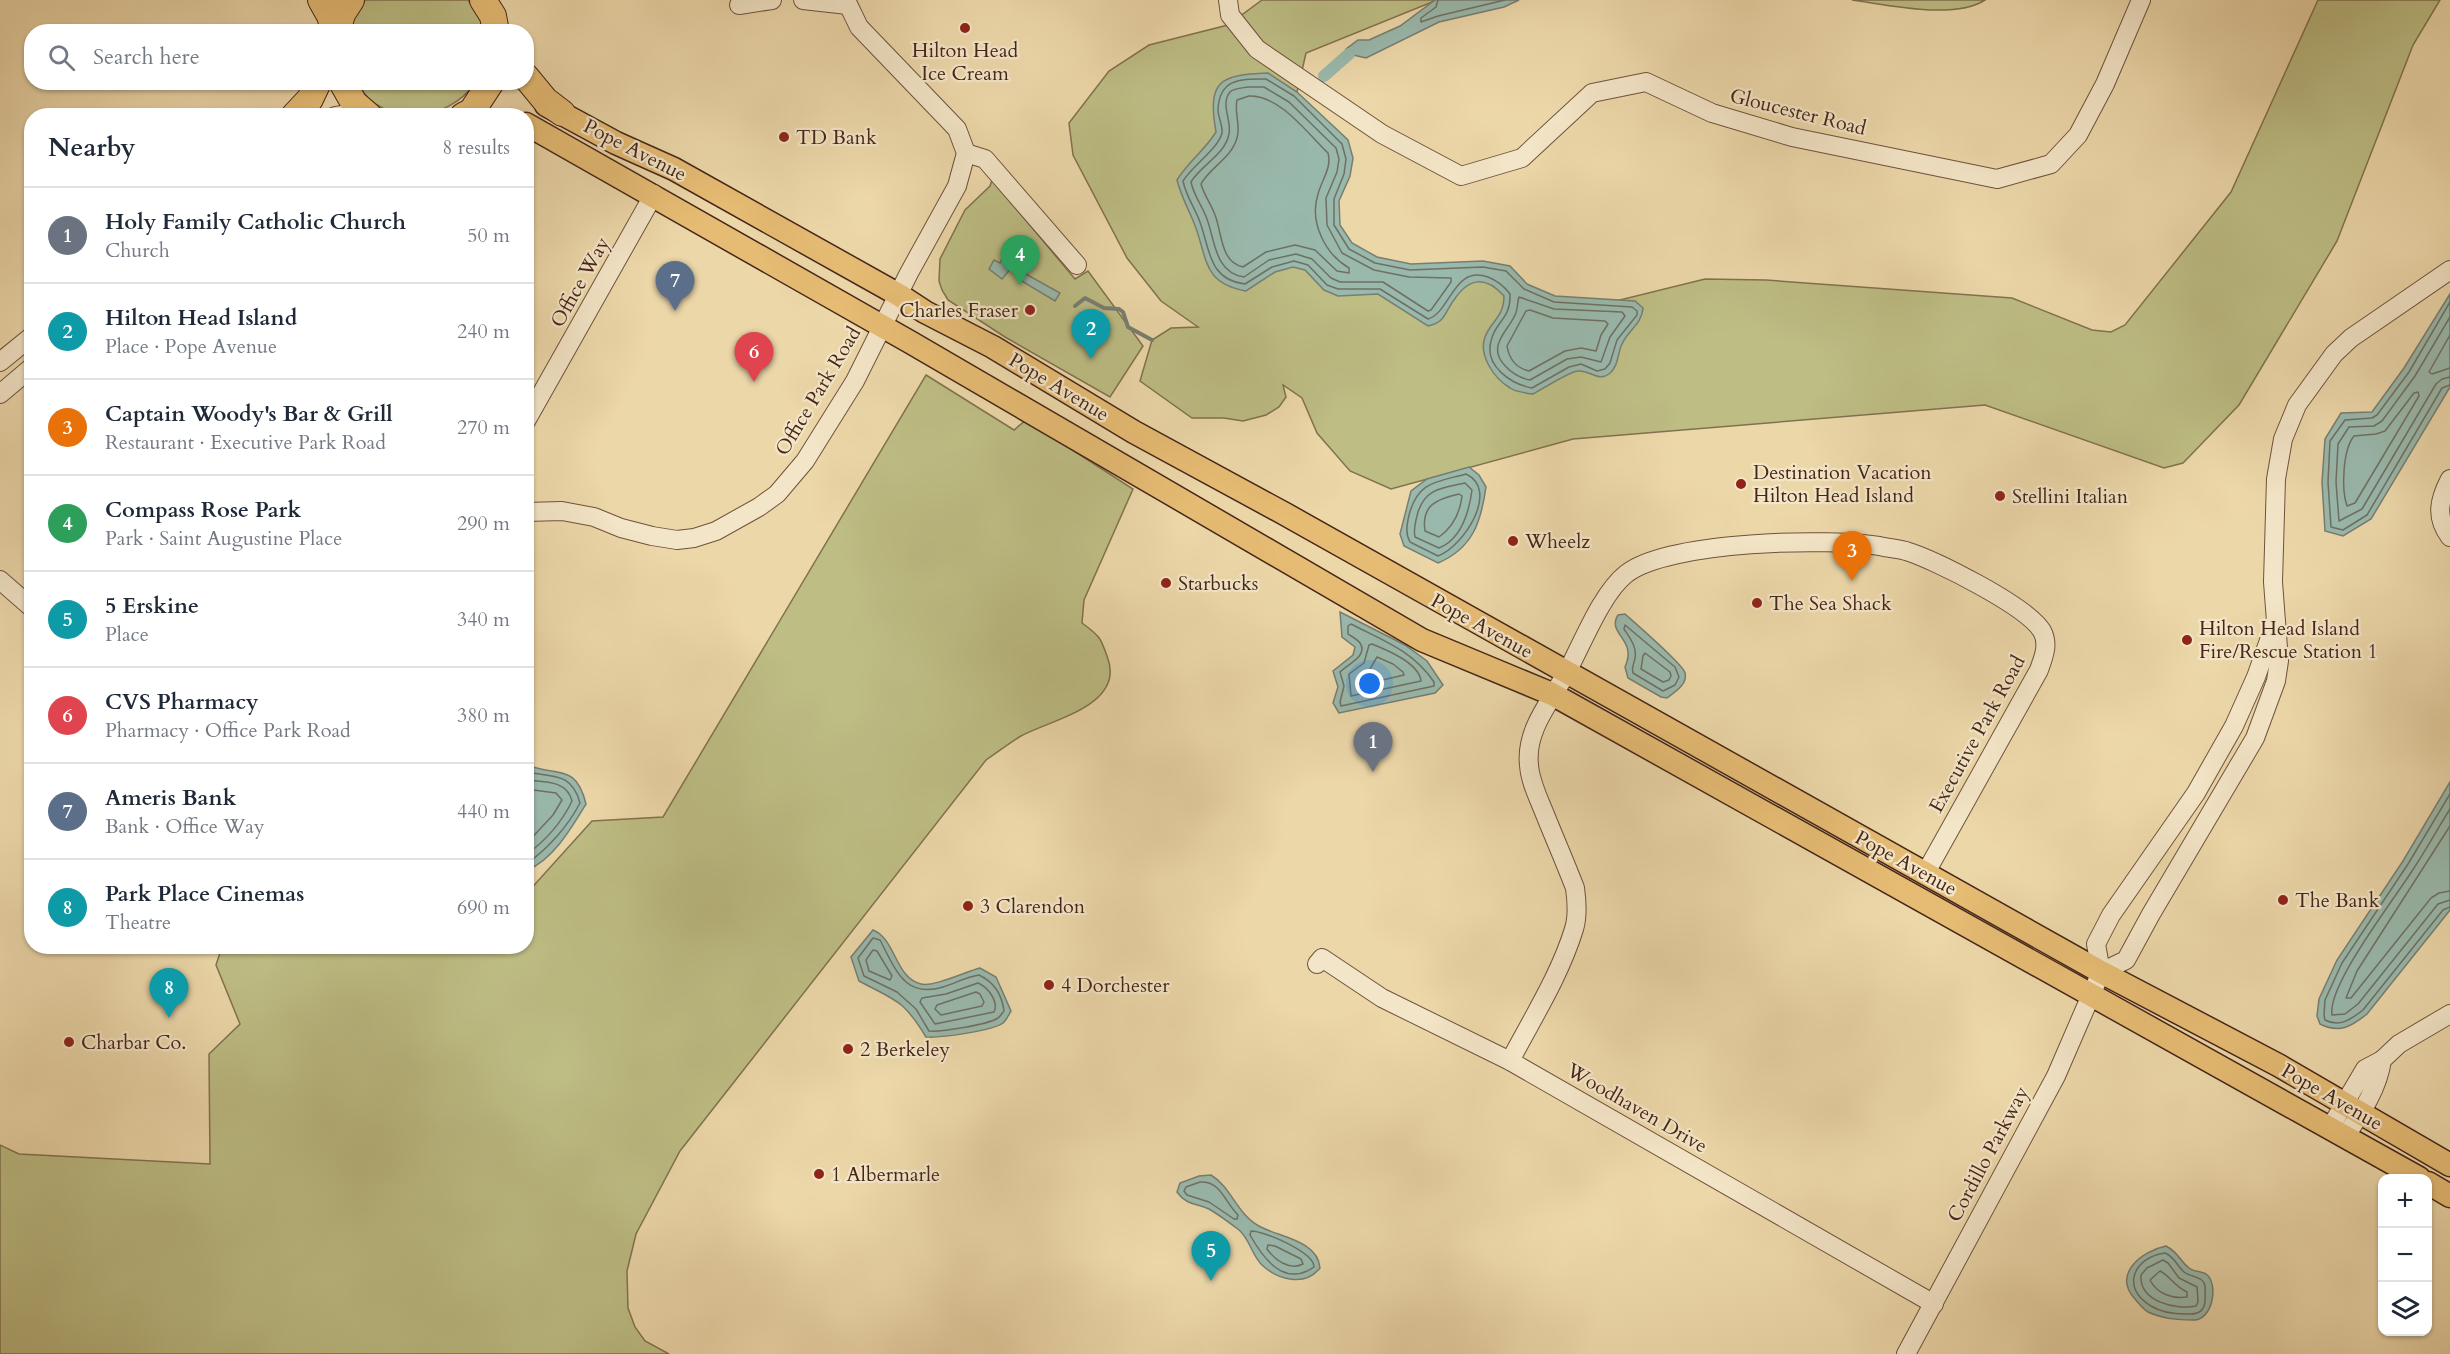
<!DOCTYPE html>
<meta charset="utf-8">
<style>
:root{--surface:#fff;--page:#f2f2f3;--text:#1f2937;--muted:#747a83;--line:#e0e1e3;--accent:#8f2418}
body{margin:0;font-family:Cardo,serif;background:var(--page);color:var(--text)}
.controls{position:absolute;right:18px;bottom:18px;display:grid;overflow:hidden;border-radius:12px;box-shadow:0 2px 4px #0004}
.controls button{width:54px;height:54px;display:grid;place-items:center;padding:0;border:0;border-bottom:2px solid var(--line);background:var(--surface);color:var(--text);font:30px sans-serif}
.you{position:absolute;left:1370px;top:684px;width:21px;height:21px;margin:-15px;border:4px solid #fff;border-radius:50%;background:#1a73e8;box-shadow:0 0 0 9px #1a73e833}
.badge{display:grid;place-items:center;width:39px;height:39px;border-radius:50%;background:var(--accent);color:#fff;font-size:20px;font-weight:700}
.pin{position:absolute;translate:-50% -50px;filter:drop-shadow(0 2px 3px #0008)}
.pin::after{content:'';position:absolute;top:32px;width:21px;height:18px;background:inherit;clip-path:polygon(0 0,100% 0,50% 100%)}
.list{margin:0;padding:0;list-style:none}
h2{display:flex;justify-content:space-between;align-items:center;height:78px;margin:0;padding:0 24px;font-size:26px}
h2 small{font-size:20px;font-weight:400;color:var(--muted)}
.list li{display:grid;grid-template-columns:39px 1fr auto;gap:18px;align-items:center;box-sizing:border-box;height:96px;padding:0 24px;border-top:2px solid var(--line)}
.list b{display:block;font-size:22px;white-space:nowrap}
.list p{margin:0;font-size:20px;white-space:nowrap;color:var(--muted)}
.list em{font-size:20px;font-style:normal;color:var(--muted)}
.icon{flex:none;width:33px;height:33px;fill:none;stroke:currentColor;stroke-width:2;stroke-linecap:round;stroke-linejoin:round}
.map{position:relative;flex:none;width:2450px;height:1354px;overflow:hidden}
.search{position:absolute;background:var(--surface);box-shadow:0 2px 4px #0004;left:24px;top:24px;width:510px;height:66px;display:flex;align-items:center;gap:15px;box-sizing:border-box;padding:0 21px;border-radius:24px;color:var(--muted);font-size:22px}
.panel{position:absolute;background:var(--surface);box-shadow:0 2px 4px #0004;left:24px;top:108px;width:510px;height:846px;border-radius:24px}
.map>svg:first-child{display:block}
.green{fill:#bdbd84;stroke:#81724e;stroke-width:1.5}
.water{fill:#99b9ad;stroke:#777e72;stroke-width:1.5}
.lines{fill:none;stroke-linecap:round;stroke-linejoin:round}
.shore{stroke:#6f7063;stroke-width:1.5}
.stream{stroke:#777e72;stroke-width:4}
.canal{stroke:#99b9ad;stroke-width:12}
.minor-casing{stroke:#6f523d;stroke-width:20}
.major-casing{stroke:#452619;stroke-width:25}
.highway-casing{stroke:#452619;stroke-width:28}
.minor{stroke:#f3e5c7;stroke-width:18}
.major{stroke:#e6bc74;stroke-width:22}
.highway{stroke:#e6bc74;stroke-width:26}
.poi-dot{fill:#8f2418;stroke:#f3e5c7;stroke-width:2}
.labels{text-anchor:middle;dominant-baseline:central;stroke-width:4.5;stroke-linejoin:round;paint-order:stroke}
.poi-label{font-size:20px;fill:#452619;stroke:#f3e5c7;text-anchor:start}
.street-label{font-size:20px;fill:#452619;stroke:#f3e5c7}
</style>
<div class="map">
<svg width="2450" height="1354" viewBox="0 0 2450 1354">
<rect width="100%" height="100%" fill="#ecd7a9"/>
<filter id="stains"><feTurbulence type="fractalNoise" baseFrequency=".00333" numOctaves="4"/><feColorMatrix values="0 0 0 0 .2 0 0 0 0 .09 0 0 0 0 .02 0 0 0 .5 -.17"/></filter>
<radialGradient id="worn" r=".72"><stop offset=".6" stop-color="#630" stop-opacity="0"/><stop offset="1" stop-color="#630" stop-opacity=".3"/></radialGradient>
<g class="green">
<polygon points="365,0 468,0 480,18 484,31 349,32 352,21"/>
<polygon points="1262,0 1437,0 1306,53 1297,92 1333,268 1492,269 1543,319 1705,279 1766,280 2012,298 2092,330 2111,332 2125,325 2231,192 2318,0 2440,0 2413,45 2337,241 2239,405 2183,463 2164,468 1985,405 1573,439 1391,489 1350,471 1317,433 1302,398 1283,385 1286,397 1279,407 1266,415 1243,421 1224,418 1192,418 1140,381 1152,340 1171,328 1198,327 1161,301 1127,258 1073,155 1069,123 1109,71 1149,45 1228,25"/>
<path d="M 1852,0 L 1985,0 C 1954,20 1888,5 1852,0 Z"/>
<path d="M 357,83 L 475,83 C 447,123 383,129 357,83 Z"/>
<polygon points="992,180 1075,279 1088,271 1143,346 1110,397 1005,337 948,300 942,290 939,281 940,259 965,210 990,186"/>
<path d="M 926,375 L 1014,430 L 1026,420 L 1133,489 L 1084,600 L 1082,623 C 1100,636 1101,638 1108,659 C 1124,706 1050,720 1021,736 C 1009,743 998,752 986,760 L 680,1151 L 636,1234 L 627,1271 L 628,1308 L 635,1327 L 645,1341 L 669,1354 L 0,1354 L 0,1145 L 19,1154 L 210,1164 L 209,1054 L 240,1024 L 216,965 L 222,947 L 526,946 L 527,893 L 592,821 L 663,817 Z"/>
</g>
<g class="water">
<polygon points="1435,0 1519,0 1504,7 1439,22 1366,58 1349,54 1346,49 1358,40 1369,40 1400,26"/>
<path d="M 1268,73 L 1297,92 L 1348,140 L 1353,158 L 1350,176 L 1339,201 L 1340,225 L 1352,243 L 1377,257 L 1411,264 L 1483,261 L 1510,266 L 1527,284 L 1555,296 L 1635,301 L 1643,308 C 1642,324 1628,330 1622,344 C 1617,354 1619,366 1609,374 C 1598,382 1590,370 1578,371 C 1570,371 1543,389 1533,394 C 1525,393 1516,392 1510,388 C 1495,379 1478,356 1485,337 C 1491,321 1504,317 1504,296 C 1486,276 1469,277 1454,300 C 1449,306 1446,315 1441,320 C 1438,323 1432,325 1428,326 L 1378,294 L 1338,296 L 1324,290 L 1305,270 L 1293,267 L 1275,272 L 1246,291 C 1201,283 1208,257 1194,223 C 1188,208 1181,196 1177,180 C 1188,162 1205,150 1216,132 C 1207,80 1220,75 1268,73 Z"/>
<polygon points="1003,257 1009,260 1007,264 1012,267 1002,279 989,269 994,260 1000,263"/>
<polygon points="1024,273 1060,293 1055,301 1020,280"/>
<polygon points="2450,294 2450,387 2371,519 2343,536 2325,531 2322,482 2325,439 2341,413 2372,412 2404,368"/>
<path d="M 1469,467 L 1479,475 L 1486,487 C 1481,522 1473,548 1438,563 L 1404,546 L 1400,534 L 1411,491 L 1427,479 Z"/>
<polygon points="1340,612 1405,645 1427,661 1443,685 1435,693 1339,713 1333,703 1338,687 1333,671 1353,655 1355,647 1342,637"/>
<path d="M 1625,614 C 1635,623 1684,665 1685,673 C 1688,684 1675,692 1667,698 L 1661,697 L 1628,678 L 1625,667 C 1638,639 1606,634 1618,615 Z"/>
<path d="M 527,765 C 558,777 576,763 586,804 C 572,827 553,860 527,870 Z"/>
<path d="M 2450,782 L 2450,910 L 2367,1014 C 2352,1026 2340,1034 2320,1024 L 2317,1016 L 2319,999 L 2337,960 L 2403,861 Z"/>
<path d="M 873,930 C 896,939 895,978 921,984 C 934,987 965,972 980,968 L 996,977 L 1011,1011 C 1009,1014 1006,1021 1003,1023 C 992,1031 940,1038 926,1037 C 903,999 896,1001 859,981 L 851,957 Z"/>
<path d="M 1211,1175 C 1231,1187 1237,1214 1259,1226 C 1278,1237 1318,1240 1320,1268 C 1305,1287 1278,1280 1262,1265 C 1252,1256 1250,1239 1239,1230 C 1230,1223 1219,1215 1209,1209 C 1196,1203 1186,1205 1177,1192 L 1180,1183 L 1199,1176 Z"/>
<path d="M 2166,1246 C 2179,1253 2179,1260 2189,1268 C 2194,1272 2201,1271 2206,1274 C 2219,1283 2213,1321 2193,1320 C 2177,1320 2163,1319 2148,1312 C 2143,1309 2139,1304 2135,1299 C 2112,1274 2142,1251 2166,1246 Z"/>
</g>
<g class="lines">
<g class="shore">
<polyline points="1438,0 1436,7 1421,18 1421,22 1438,16 1505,0"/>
<path d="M 1266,79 L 1294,96 L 1342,144 L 1346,159 L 1344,174 L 1334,199 L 1334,225 L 1349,249 L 1375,263 L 1410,270 L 1483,267 L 1506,271 L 1524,289 L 1554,302 L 1632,307 L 1637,311 L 1637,315 L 1617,340 L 1610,363 L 1605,369 L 1597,371 L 1581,364 L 1569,367 L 1532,388 C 1511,384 1484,366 1491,341 C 1495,321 1511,320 1510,294 C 1504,286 1498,281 1488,277 C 1453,265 1451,312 1428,319 L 1380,289 L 1338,289 L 1327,285 L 1308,265 L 1294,261 L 1272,267 L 1245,284 C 1210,280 1210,252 1201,225 C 1196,209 1186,197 1183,181 C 1193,165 1218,149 1222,133 C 1223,126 1218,117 1218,110 C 1219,78 1241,79 1266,79 Z"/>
<path d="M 1248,87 L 1264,87 L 1289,102 L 1336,148 L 1339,159 L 1337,172 L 1326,198 L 1327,225 L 1342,253 L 1374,270 L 1409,277 L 1451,278 L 1451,282 L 1431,310 L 1428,311 L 1383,282 L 1340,282 L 1331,278 L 1312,259 L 1296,254 L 1269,260 L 1244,277 C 1216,273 1215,243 1208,222 C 1204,208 1194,197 1191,182 C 1201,165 1225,155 1229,134 C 1232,121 1220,104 1230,92 C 1234,88 1243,88 1248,87 Z"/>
<path d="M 1249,96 C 1280,95 1307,133 1328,153 C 1332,168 1322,179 1318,194 C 1309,222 1325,254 1349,268 L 1349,273 L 1337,271 L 1315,250 L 1295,245 L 1266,252 L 1243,267 C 1220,262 1222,232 1215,215 C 1211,204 1204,195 1201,184 C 1210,167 1231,159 1237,138 C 1241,126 1234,113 1237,100 Z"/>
<path d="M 1519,297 L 1554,309 L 1622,312 L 1625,316 L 1610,337 L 1601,362 L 1581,357 L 1567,359 L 1530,380 C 1514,377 1490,359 1500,340 C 1504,331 1511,324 1515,315 C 1518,309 1517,303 1519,297 Z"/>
<polyline points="2450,302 2409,372 2377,415 2372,418 2345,420 2330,441 2328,482 2331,527 2343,530 2367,515 2442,388 2450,385"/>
<path d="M 1530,310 L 1553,318 L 1605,321 L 1608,324 L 1601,335 L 1596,351 L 1581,348 L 1565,351 L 1529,371 C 1516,368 1509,358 1507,346 L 1526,311 Z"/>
<polyline points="2450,317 2415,376 2382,421 2374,426 2349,427 2338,444 2336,482 2339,521 2362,509 2436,384 2442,379 2450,377"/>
<polyline points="2450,335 2429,372 2432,374 2450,368"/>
<path d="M 2414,393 L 2418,392 L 2419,396 L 2355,503 L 2347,506 C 2341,489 2343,449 2354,436 L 2376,434 L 2385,431 Z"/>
<path d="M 1466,474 C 1500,490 1464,546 1438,556 L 1410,542 C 1405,533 1407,524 1409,515 C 1418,481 1437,482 1466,474 Z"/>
<path d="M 1465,483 L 1472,490 C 1469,512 1462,539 1439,548 L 1415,537 C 1413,529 1416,520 1418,512 C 1426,488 1443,488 1465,483 Z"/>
<path d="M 1459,494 L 1462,496 C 1460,513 1453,527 1439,537 L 1425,531 C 1421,505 1437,499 1459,494 Z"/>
<path d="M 1351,624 C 1384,641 1413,651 1434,682 L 1434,686 L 1341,706 L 1340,702 L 1344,686 L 1340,672 C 1346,665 1369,656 1360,643 C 1357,639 1351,636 1348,634 L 1348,626 Z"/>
<path d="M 1625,625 L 1675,667 L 1679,677 L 1675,685 L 1663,691 L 1633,673 C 1631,666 1634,665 1635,658 C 1637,647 1630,638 1624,629 Z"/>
<path d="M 1372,644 C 1387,650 1419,663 1421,681 L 1351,696 L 1349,674 L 1364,663 L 1369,645 Z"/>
<polygon points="1645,653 1670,672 1671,676 1669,680 1663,682 1641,669 1643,656"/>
<polygon points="1377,657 1393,664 1403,672 1404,675 1361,685 1359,678 1370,669"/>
<path d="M 526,772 C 552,777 572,772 580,803 C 568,826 548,849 526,864"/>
<path d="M 526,780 C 544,782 567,780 572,801 C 562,822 545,841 526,855"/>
<polyline points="526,789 556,793 562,800 553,815 526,844"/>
<path d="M 2450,794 L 2408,864 L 2342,963 L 2325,1000 L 2324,1015 L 2325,1020 C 2340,1028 2351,1019 2363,1010 L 2443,910 L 2450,907"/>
<path d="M 2450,809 C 2438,828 2427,848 2414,868 C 2396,897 2327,985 2332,1015 L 2345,1014 L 2358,1004 L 2438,904 L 2450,900"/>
<polyline points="2450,826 2357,971 2346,998 2351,998 2431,898 2439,893 2450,891"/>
<path d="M 873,938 L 880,940 C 895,968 904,999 943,987 C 956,983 966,977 979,975 C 994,982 1002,995 1004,1011 C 1002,1013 1000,1017 998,1018 C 987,1025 941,1032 929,1031 L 916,1009 L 897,992 L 864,976 L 858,958 Z"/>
<polygon points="873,950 877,951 892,976 890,980 869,971 866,960"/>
<path d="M 978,983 C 988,987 999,1002 994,1012 L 935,1024 L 920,1002 L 922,998 L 946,994 Z"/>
<polygon points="976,992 980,994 984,1002 982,1006 941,1015 935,1009 937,1005"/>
<path d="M 1200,1182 C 1221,1181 1224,1201 1238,1215 L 1237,1219 L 1234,1219 L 1209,1202 L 1187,1195 L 1184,1191 L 1186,1187 Z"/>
<path d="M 1251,1231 C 1264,1231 1314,1252 1314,1267 C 1284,1288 1263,1258 1250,1235 Z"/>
<path d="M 1268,1245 L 1275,1246 L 1301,1259 L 1303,1264 C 1290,1271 1275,1260 1267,1249 Z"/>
<path d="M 2165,1253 C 2175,1257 2176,1265 2184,1272 C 2190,1277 2201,1276 2204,1283 C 2206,1286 2205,1292 2205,1296 C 2206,1310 2200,1315 2186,1314 C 2174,1314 2162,1313 2151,1306 C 2120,1288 2134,1257 2165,1253 Z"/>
<path d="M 2163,1260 L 2168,1263 L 2179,1278 L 2197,1287 L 2198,1302 L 2196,1306 C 2176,1310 2139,1302 2141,1275 L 2147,1268 Z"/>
<path d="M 2160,1271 C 2169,1275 2174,1286 2187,1292 L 2187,1297 C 2172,1299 2157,1294 2150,1280 Z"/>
</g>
<polyline class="stream" points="1075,306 1085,298 1104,308 1119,309 1123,312 1128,327 1152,340"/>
<polyline class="canal" points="1324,76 1349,54"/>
<defs>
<g id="minor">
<polyline points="803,0 848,5"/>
<polyline points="1228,0 1230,15 1257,49 1382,134 1461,176 1522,158 1592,93 1646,82 1712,113 1792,137 1997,179 2051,164 2078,135 2105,84 2141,0"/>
<polyline points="739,5 772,0"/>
<polyline points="335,116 364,111"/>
<polyline points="966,153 985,159 1077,265"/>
<polyline points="0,362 32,336"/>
<polyline points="0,394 32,367"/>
<polyline points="526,421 654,194"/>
<path d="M 2450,479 C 2439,500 2435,517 2450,537"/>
<polyline points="526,512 562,511 594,517 621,528 652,536 677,540 694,538 716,531 759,507 777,494 805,461 855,381 909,273 957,186 966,153 957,129 859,27 846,0"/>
<polyline points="0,580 32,608"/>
<polyline points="1317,964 1322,958 1382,998 1510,1061 1934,1304"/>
<polyline points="2101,972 2126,960 2151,914 2255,738 2276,681 2279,661 2273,582 2276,479 2283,439 2297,405 2334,354 2351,338 2450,270"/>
<polyline points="2382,1060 2399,1044 2450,1014"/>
<path d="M 1510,1061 C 1532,1019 1560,975 1574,929 C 1578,916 1577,902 1575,888 C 1565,862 1554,837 1544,812 C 1538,797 1530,781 1529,765 C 1525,729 1552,700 1568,670 C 1583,642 1602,593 1626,574 C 1667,541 1832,537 1884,547 C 1891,548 1899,549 1906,551 C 1935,560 2027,606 2042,631 C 2049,644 2044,656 2039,670 L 1925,874"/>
<path d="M 2330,1128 L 2365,1069 L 2382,1060 C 2378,1089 2361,1113 2345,1137"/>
<polyline points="1906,1354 2056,1076 2101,972 2096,944 2111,915 2196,793 2234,726 2256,677 2273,629"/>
</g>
<g id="major">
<polyline points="546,105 616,143 674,169 899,295 925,312 993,347 1134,432 1285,514 2101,972 2278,1065 2450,1165"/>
<polyline points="526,124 910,342 1422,640 1552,694 2419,1178"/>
<polyline points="2428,1183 2450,1196"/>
</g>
<g id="highway">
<polyline points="321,0 330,16 335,32"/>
<polyline points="483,0 493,16 496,32"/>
<polyline points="337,32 342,14 351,0"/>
<polyline points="526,77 545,100 562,113"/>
<polyline points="342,82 354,103 369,116"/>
<polyline points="294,116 310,99 318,82"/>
<polyline points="463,116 472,111 491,82"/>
</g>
</defs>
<use href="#minor" class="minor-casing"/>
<use href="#major" class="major-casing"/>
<use href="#highway" class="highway-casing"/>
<use href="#minor" class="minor"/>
<use href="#major" class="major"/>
<use href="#highway" class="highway"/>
</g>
<g class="poi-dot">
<circle cx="965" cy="28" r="6"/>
<circle cx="784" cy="137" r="6"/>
<circle cx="1030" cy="310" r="6"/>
<circle cx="1741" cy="484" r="6"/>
<circle cx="2000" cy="496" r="6"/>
<circle cx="1513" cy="541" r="6"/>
<circle cx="1166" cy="583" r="6"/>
<circle cx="1757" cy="603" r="6"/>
<circle cx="2187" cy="640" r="6"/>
<circle cx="2283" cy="900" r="6"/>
<circle cx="968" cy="906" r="6"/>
<circle cx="1049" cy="985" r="6"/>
<circle cx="69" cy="1042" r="6"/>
<circle cx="848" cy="1049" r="6"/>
<circle cx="819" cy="1174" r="6"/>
</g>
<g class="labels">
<g class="poi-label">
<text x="965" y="50" text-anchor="middle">Hilton Head<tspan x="965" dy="23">Ice Cream</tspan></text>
<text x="796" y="137">TD Bank</text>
<text x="1018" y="310" text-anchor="end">Charles Fraser</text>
<text x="1753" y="472">Destination Vacation<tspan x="1753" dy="23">Hilton Head Island</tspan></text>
<text x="2012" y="496">Stellini Italian</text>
<text x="1525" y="541">Wheelz</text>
<text x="1178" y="583">Starbucks</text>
<text x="1769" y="603">The Sea Shack</text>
<text x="2199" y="628">Hilton Head Island<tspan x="2199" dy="23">Fire/Rescue Station 1</tspan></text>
<text x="2295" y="900">The Bank</text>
<text x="980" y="906">3 Clarendon</text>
<text x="1061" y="985">4 Dorchester</text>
<text x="81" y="1042">Charbar Co.</text>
<text x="860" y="1049">2 Berkeley</text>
<text x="831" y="1174">1 Albermarle</text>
</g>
<g class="street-label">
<text transform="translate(1798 112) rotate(14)">Gloucester Road</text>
<text transform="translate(635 150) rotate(27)">Pope Avenue</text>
<text transform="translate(580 282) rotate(-61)">Office Way</text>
<text transform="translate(1059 387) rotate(31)">Pope Avenue</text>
<text transform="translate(818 391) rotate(-59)">Office Park Road</text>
<text transform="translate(1482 626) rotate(29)">Pope Avenue</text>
<text transform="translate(1977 734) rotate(-61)">Executive Park Road</text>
<text transform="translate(1906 863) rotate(29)">Pope Avenue</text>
<text transform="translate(2332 1097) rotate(30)">Pope Avenue</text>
<text transform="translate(1637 1108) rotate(30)">Woodhaven Drive</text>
<text transform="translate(1988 1154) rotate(-62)">Cordillo Parkway</text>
</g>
</g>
<rect width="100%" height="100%" filter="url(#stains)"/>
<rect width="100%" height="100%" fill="url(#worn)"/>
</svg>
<div class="controls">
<button>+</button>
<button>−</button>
<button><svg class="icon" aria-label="layers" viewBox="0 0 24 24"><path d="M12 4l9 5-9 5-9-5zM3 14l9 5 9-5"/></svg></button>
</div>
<div class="you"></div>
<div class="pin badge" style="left:1373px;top:772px;background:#6b7280">1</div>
<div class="pin badge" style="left:1091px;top:359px;background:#0f9aa8">2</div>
<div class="pin badge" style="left:1852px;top:581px;background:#e8710a">3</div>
<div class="pin badge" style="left:1020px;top:285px;background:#2e9e5b">4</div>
<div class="pin badge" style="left:1211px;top:1281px;background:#0f9aa8">5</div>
<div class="pin badge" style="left:754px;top:382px;background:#e0444e">6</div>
<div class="pin badge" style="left:675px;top:311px;background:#5c6f8a">7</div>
<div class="pin badge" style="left:169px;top:1018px;background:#0f9aa8">8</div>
<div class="search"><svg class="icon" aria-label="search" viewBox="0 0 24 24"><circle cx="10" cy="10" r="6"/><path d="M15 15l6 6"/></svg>Search here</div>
<section class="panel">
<h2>Nearby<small>8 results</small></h2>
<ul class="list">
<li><span class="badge" style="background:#6b7280">1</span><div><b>Holy Family Catholic Church</b><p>Church</p></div><em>50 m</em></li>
<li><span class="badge" style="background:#0f9aa8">2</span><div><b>Hilton Head Island</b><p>Place · Pope Avenue</p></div><em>240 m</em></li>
<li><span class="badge" style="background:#e8710a">3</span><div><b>Captain Woody's Bar &amp; Grill</b><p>Restaurant · Executive Park Road</p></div><em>270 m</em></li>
<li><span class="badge" style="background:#2e9e5b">4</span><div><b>Compass Rose Park</b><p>Park · Saint Augustine Place</p></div><em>290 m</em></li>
<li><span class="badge" style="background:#0f9aa8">5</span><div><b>5 Erskine</b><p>Place</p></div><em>340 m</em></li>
<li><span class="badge" style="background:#e0444e">6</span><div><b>CVS Pharmacy</b><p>Pharmacy · Office Park Road</p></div><em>380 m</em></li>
<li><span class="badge" style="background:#5c6f8a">7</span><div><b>Ameris Bank</b><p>Bank · Office Way</p></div><em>440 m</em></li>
<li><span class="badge" style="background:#0f9aa8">8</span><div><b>Park Place Cinemas</b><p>Theatre</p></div><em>690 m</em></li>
</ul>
</section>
</div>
